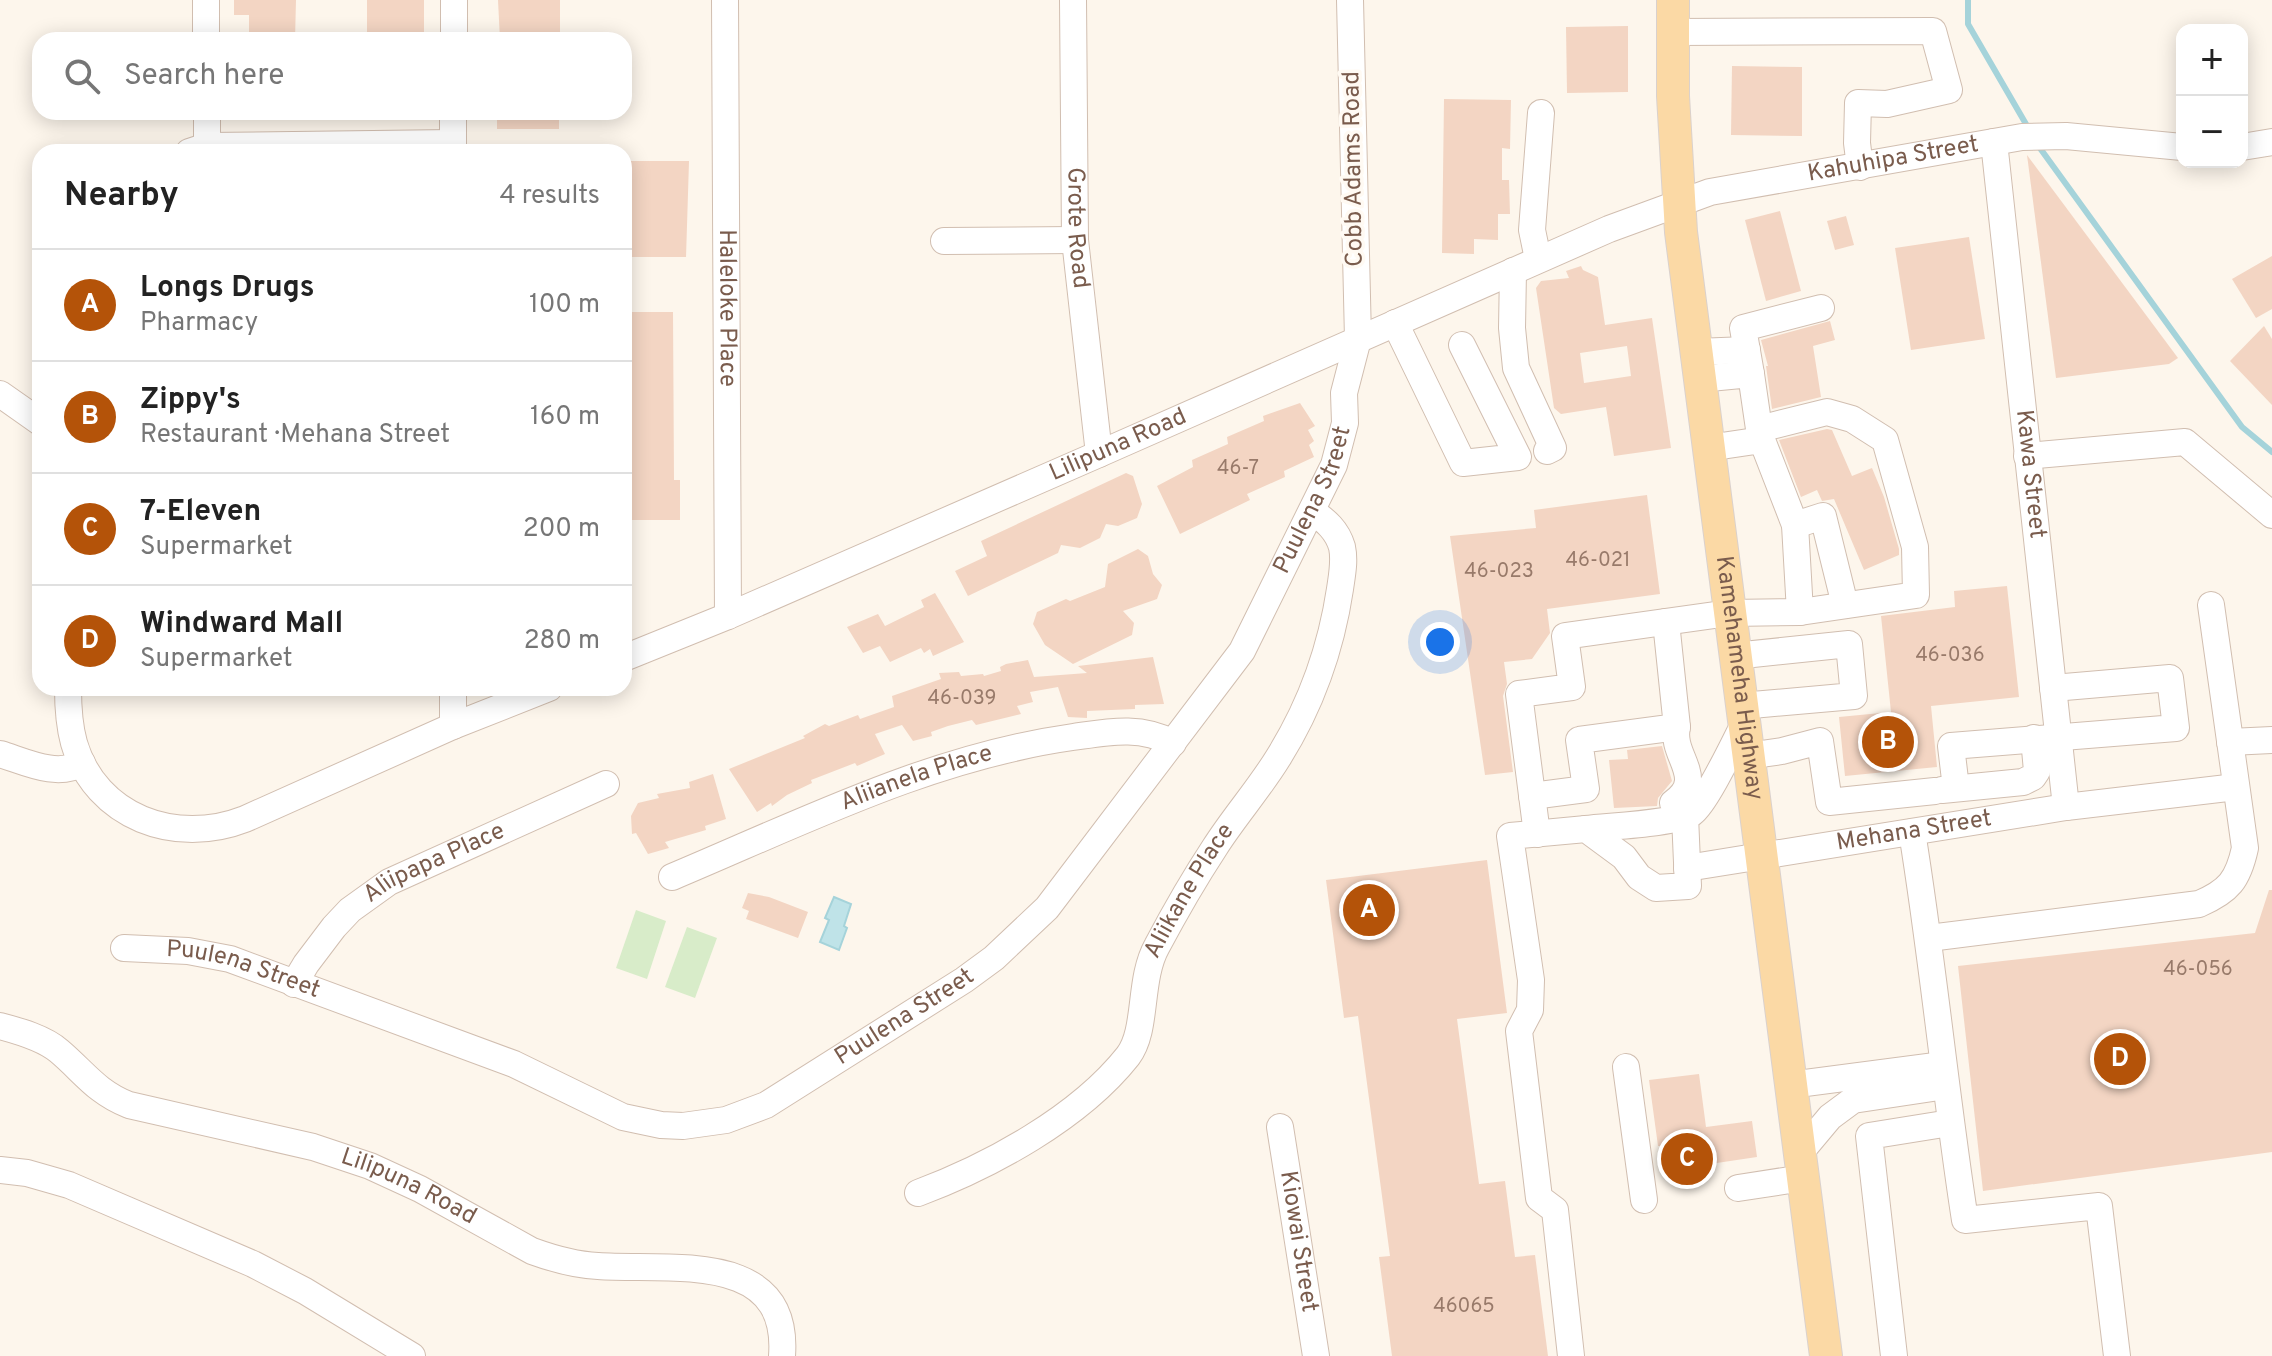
<!DOCTYPE html>
<meta charset="utf-8">
<style>
:root{--surface:#fff;--page:#f6f6f6;--text:#222;--muted:#767676;--line:#e0e0e0;--accent:#b45309}
body{margin:0;font-family:Overpass,sans-serif;background:var(--page);color:var(--text)}
.controls{position:absolute;right:24px;top:24px;display:grid;overflow:hidden;border-radius:16px;box-shadow:0 4px 20px #0003}
.controls button{width:72px;height:72px;display:grid;place-items:center;padding:0;border:0;border-bottom:2px solid var(--line);background:var(--surface);color:var(--text);font:40px sans-serif}
.you{position:absolute;left:1440px;top:642px;width:28px;height:28px;margin:-20px;border:6px solid #fff;border-radius:50%;background:#1a73e8;box-shadow:0 0 0 12px #1a73e833}
.badge{display:grid;place-items:center;width:52px;height:52px;border-radius:50%;background:var(--accent);color:#fff;font-size:26px;font-weight:700}
.pin{position:absolute;translate:-50% -50%;border:4px solid #fff;box-shadow:0 2px 8px #0006}
.list{margin:0;padding:0;list-style:none}
h2{display:flex;justify-content:space-between;align-items:center;height:104px;margin:0;padding:0 32px;font-size:34px}
h2 small{font-size:26px;font-weight:400;color:var(--muted)}
.list li{display:grid;grid-template-columns:52px 1fr auto;gap:24px;align-items:center;box-sizing:border-box;height:112px;padding:0 32px;border-top:2px solid var(--line)}
.list b{display:block;font-size:30px;white-space:nowrap}
.list p{margin:0;font-size:26px;white-space:nowrap;color:var(--muted)}
.list em{font-size:26px;font-style:normal;color:var(--muted)}
.icon{flex:none;width:44px;height:44px;fill:none;stroke:currentColor;stroke-width:2;stroke-linecap:round;stroke-linejoin:round}
.map{position:relative;flex:none;width:2272px;height:1356px;overflow:hidden}
.search{position:absolute;background:var(--surface);box-shadow:0 4px 20px #0003;left:32px;top:32px;width:600px;height:88px;display:flex;align-items:center;gap:20px;box-sizing:border-box;padding:0 28px;border-radius:24px;color:var(--muted);font-size:30px}
.panel{position:absolute;background:var(--surface);box-shadow:0 4px 20px #0003;left:32px;top:144px;width:600px;height:552px;border-radius:24px}
.map>svg:first-child{display:block}
.green{fill:#d8ecc9}
.water{fill:#bfe3e8;stroke:#a5d3da;stroke-width:2}
.lines{fill:none;stroke-linecap:round;stroke-linejoin:round}
.stream{stroke:#a5d3da;stroke-width:6}
.building{fill:#f3d5c3;fill-rule:evenodd}
.minor-casing{stroke:#d1beb0;stroke-width:28}
.major-casing{stroke:#dad1cd;stroke-width:34}
.minor{stroke:#fff;stroke-width:26}
.major{stroke:#fbd9a5;stroke-width:32}
.labels{text-anchor:middle;dominant-baseline:central;stroke-width:7;stroke-linejoin:round;paint-order:stroke}
.number-label{font-size:20px;fill:#987a6a}
.street-label{font-size:24px;fill:#7a5c4d;stroke:#fffaf3}
</style>
<div class="map">
<svg width="2272" height="1356" viewBox="0 0 2272 1356">
<rect width="100%" height="100%" fill="#fdf6ec"/>
<g class="green">
<polygon points="636,910 666,921 647,979 616,968"/>
<polygon points="687,927 717,938 695,998 665,987"/>
</g>
<polygon class="water" points="834,897 851,904 844,926 847,928 839,950 820,942 829,920 825,918"/>
<g class="lines">
<g class="stream">
<polyline points="1968,0 1968,24 2030,131"/>
<polyline points="2037,144 2242,427 2272,452"/>
</g>
</g>
<g class="building">
<polygon points="234,0 296,0 295,40 249,40 249,15 234,15"/>
<rect x="367" y="0" width="57" height="40"/>
<polygon points="498,0 560,0 560,40 500,40"/>
<polygon points="1628,26 1628,92 1567,93 1566,27"/>
<polygon points="1732,66 1802,67 1802,136 1731,135"/>
<polygon points="1444,99 1511,100 1510,149 1502,148 1502,180 1509,180 1510,214 1498,214 1498,240 1474,239 1474,254 1442,253"/>
<rect x="497" y="112" width="62" height="17"/>
<polygon points="2027,155 2178,358 2169,364 2056,378"/>
<polygon points="627,161 689,161 686,257 624,257"/>
<polygon points="1780,211 1801,291 1766,301 1745,220"/>
<polygon points="1846,216 1854,245 1835,250 1827,221"/>
<polygon points="1969,237 1985,339 1911,350 1895,248"/>
<polygon points="2272,256 2272,309 2256,318 2232,279"/>
<path d="M 1581,266 L 1583,270 L 1598,277 L 1605,325 L 1652,318 L 1671,448 L 1614,456 L 1606,407 L 1561,414 L 1554,408 L 1536,288 L 1541,281 L 1569,278 L 1566,271 ZM 1627,346 L 1631,376 L 1584,383 L 1580,353 Z"/>
<polygon points="624,312 673,312 674,480 680,480 680,520 624,520"/>
<polygon points="1830,321 1835,340 1813,346 1821,397 1772,409 1766,366 1768,366 1761,340"/>
<polygon points="2264,326 2272,339 2272,405 2230,361"/>
<polygon points="1300,403 1315,426 1308,430 1314,441 1309,445 1314,457 1284,471 1285,477 1247,494 1250,500 1180,534 1157,486 1193,467 1192,460 1228,444 1227,437 1264,421 1263,416"/>
<polygon points="1827,429 1832,430 1852,476 1872,468 1884,497 1899,549 1899,555 1864,570 1834,499 1822,501 1817,490 1801,497 1779,440"/>
<polygon points="1126,473 1133,476 1142,504 1137,518 1118,526 1106,524 1100,538 1080,548 1061,545 1058,553 968,596 955,571 987,556 981,541"/>
<polygon points="1647,495 1660,594 1547,609 1550,633 1532,659 1504,662 1507,684 1503,696 1513,772 1485,775 1450,536 1536,528 1534,510"/>
<polygon points="1138,549 1148,556 1153,574 1162,585 1157,599 1123,611 1134,623 1132,635 1073,664 1045,645 1033,624 1037,612 1066,599 1070,601 1105,587 1108,564"/>
<polygon points="2007,586 2019,697 1931,706 1937,767 1845,776 1839,717 1891,712 1881,616 1955,607 1954,591"/>
<polygon points="935,593 964,642 933,656 930,649 924,653 921,648 890,662 880,646 863,653 847,627 878,614 885,626 924,607 921,600"/>
<polygon points="1153,657 1164,704 1135,705 1135,709 1087,711 1087,718 1068,717 1058,687 1030,692 1033,702 1017,706 1021,714 976,725 972,720 948,726 931,732 932,736 913,741 902,725 875,734 885,754 857,766 855,763 811,780 812,783 787,795 772,806 771,803 757,812 729,769 805,738 803,736 825,724 829,726 858,715 860,719 894,707 892,696 941,679 939,673 959,672 961,676 983,674 984,676 1001,671 1000,667 1006,664 1028,660 1034,677 1087,673 1078,666"/>
<polygon points="1662,746 1672,781 1658,798 1657,806 1614,808 1609,760 1628,759 1627,750"/>
<polygon points="713,774 726,819 705,826 706,830 665,842 669,848 648,854 636,833 632,834 631,816 638,803 659,798 657,794 690,788 689,782"/>
<polygon points="1487,860 1507,1013 1457,1019 1479,1184 1505,1181 1515,1257 1535,1255 1548,1356 1392,1356 1379,1257 1390,1256 1358,1016 1344,1018 1326,880"/>
<polygon points="2269,890 2272,890 2272,1152 1983,1191 1958,966 2255,933"/>
<polygon points="748,893 769,897 808,912 798,938 746,919 749,911 742,908"/>
<polygon points="1699,1074 1706,1127 1752,1121 1757,1157 1710,1164 1712,1173 1667,1178 1663,1146 1658,1146 1649,1080"/>
</g>
<g class="lines">
<defs>
<g id="minor">
<polyline points="206,0 206,40"/>
<path id="s1" d="M 725,0 L 728,616"/>
<path id="s2" d="M 1073,0 L 1075,240 L 1099,454"/>
<polyline points="1673,32 1933,31 1949,90 1887,104 1858,103 1857,143 1860,167"/>
<polyline points="454,40 454,0"/>
<polyline points="207,112 207,146"/>
<path id="s3" d="M 1994,142 L 2066,807"/>
<polyline points="2242,147 2272,142"/>
<polyline points="189,152 207,146 452,143"/>
<polyline points="453,152 453,112"/>
<polyline points="944,241 1075,240"/>
<polyline points="1538,259 1532,230 1541,113"/>
<polyline points="1513,271 1512,328 1516,368 1553,448 1547,451"/>
<polyline points="1395,323 1463,463 1518,457 1462,345"/>
<polyline points="1696,352 1747,350"/>
<polyline points="1751,374 1743,328 1821,308"/>
<polyline points="1699,379 1751,374 1759,429"/>
<polyline points="0,394 40,422"/>
<polyline points="1762,440 1759,429 1827,412 1852,419 1885,440 1915,547 1916,595 1800,612"/>
<polyline points="2027,456 2185,442 2272,515"/>
<polyline points="1795,525 1823,516 1845,605"/>
<polyline points="1734,656 1849,644 1854,696 1741,706"/>
<path id="s4" d="M 624,658 L 728,616 L 1099,454 L 1609,229 L 1710,192 L 2022,137 L 2066,136 L 2182,147"/>
<path d="M 68,688 C 68,707 69,725 74,743 C 96,818 176,846 245,819 L 453,726 L 549,688"/>
<polyline points="453,688 453,726"/>
<polyline points="2230,742 2272,740"/>
<path d="M 0,754 C 26,762 57,778 82,763"/>
<polyline points="1747,756 1782,751 1820,741 1829,802 1935,791"/>
<polyline points="1956,788 1951,746 2176,728 2170,678 2053,688"/>
<polyline points="1942,790 2023,782 2033,777 2037,771 2034,738"/>
<polyline points="1532,796 1586,789 1579,740 1677,727 1666,622"/>
<path d="M 1673,803 C 1708,778 1670,756 1677,727"/>
<path d="M 1586,829 C 1609,826 1674,824 1692,813 C 1706,803 1733,745 1743,726"/>
<path d="M 1912,832 C 1933,961 1945,1091 1965,1220 L 2099,1206 L 2117,1356"/>
<polyline points="1537,834 1519,694 1572,687 1565,636 1729,613 1800,612 1795,525 1762,440 1708,448"/>
<path id="s5" d="M 1687,868 L 2066,807 L 2236,787"/>
<path id="s6" d="M 672,877 C 803,822 931,757 1073,737 C 1108,732 1140,725 1173,743"/>
<path d="M 1929,938 L 2199,904 C 2229,891 2238,880 2245,848 L 2211,605"/>
<path id="s7" d="M 124,948 L 188,951 L 230,959 L 514,1064 L 623,1117 L 661,1125 L 683,1126 L 726,1120 L 766,1105 L 964,980 L 994,958 L 1047,908 L 1242,651 L 1334,465 L 1345,423 L 1344,393 L 1358,339 L 1350,0"/>
<path id="s8" d="M 294,984 L 306,964 L 334,927 L 350,910 L 389,882 L 606,784"/>
<path id="s9" d="M 0,1026 C 19,1031 44,1038 59,1051 C 84,1072 96,1092 129,1105 L 313,1147 L 370,1166 L 420,1189 L 532,1251 C 554,1259 575,1265 598,1266 C 669,1271 790,1249 782,1356"/>
<polyline points="1626,1067 1644,1200"/>
<polyline points="1790,1085 1943,1065"/>
<path id="s10" d="M 1280,1127 L 1316,1356"/>
<polyline points="1799,1154 1830,1117 1853,1100 1946,1086"/>
<polyline points="0,1170 27,1173 69,1185 253,1264 305,1291 412,1356"/>
<polyline points="1738,1188 1803,1178"/>
<path id="s11" d="M 918,1193 C 990,1166 1079,1118 1128,1056 C 1148,1030 1138,980 1157,946 C 1175,912 1194,879 1215,847 C 1234,817 1259,789 1278,758 C 1310,707 1331,649 1340,589 C 1342,575 1345,561 1342,547 C 1337,530 1326,521 1312,511"/>
<polyline points="1571,1356 1555,1210 1539,1198 1519,1031 1530,1010 1531,980 1510,836 1586,829 1624,857 1639,877 1656,888 1688,886 1685,816"/>
<polyline points="1894,1356 1869,1136 1950,1123"/>
</g>
<g id="major">
<path id="s12" d="M 1673,0 L 1673,96 L 1681,232 L 1826,1356"/>
</g>
</defs>
<use href="#minor" class="minor-casing"/>
<use href="#major" class="major-casing"/>
<use href="#minor" class="minor"/>
<use href="#major" class="major"/>
</g>
<g class="labels">
<g class="number-label">
<text x="1238" y="469">46-7</text>
<text x="1598" y="561">46-021</text>
<text x="1499" y="572">46-023</text>
<text x="1950" y="656">46-036</text>
<text x="962" y="699">46-039</text>
<text x="2198" y="970">46-056</text>
<text x="1464" y="1307">46065</text>
</g>
<g class="street-label">
<text stroke="none"><textPath href="#s4" startOffset="1368">Kahuhipa Street</textPath></text>
<text transform="translate(1354 169) rotate(-91)">Cobb Adams Road</text>
<text stroke="none"><textPath href="#s2" startOffset="228">Grote Road</textPath></text>
<text stroke="none"><textPath href="#s1" startOffset="308">Haleloke Place</textPath></text>
<text stroke="none"><textPath href="#s4" startOffset="538">Lilipuna Road</textPath></text>
<text stroke="none"><textPath href="#s3" startOffset="334">Kawa Street</textPath></text>
<text stroke="none"><textPath href="#s7" startOffset="1512">Puulena Street</textPath></text>
<text stroke="none"><textPath href="#s12" startOffset="682">Kamehameha Highway</textPath></text>
<text stroke="none"><textPath href="#s6" startOffset="264">Aliianela Place</textPath></text>
<text stroke="none"><textPath href="#s5" startOffset="230">Mehana Street</textPath></text>
<text stroke="none"><textPath href="#s8" startOffset="190">Aliipapa Place</textPath></text>
<text stroke="none"><textPath href="#s11" startOffset="432">Aliikane Place</textPath></text>
<text stroke="none"><textPath href="#s7" startOffset="122">Puulena Street</textPath></text>
<text stroke="none"><textPath href="#s7" startOffset="842">Puulena Street</textPath></text>
<text stroke="none"><textPath href="#s9" startOffset="446">Lilipuna Road</textPath></text>
<text stroke="none"><textPath href="#s10" startOffset="116">Kiowai Street</textPath></text>
</g>
</g>
</svg>
<div class="controls">
<button>+</button>
<button>−</button>
</div>
<div class="you"></div>
<div class="pin badge" style="left:1369px;top:910px">A</div>
<div class="pin badge" style="left:1888px;top:742px">B</div>
<div class="pin badge" style="left:1687px;top:1159px">C</div>
<div class="pin badge" style="left:2120px;top:1059px">D</div>
<div class="search"><svg class="icon" aria-label="search" viewBox="0 0 24 24"><circle cx="10" cy="10" r="6"/><path d="M15 15l6 6"/></svg>Search here</div>
<section class="panel">
<h2>Nearby<small>4 results</small></h2>
<ul class="list">
<li><span class="badge">A</span><div><b>Longs Drugs</b><p>Pharmacy</p></div><em>100 m</em></li>
<li><span class="badge">B</span><div><b>Zippy's</b><p>Restaurant · Mehana Street</p></div><em>160 m</em></li>
<li><span class="badge">C</span><div><b>7-Eleven</b><p>Supermarket</p></div><em>200 m</em></li>
<li><span class="badge">D</span><div><b>Windward Mall</b><p>Supermarket</p></div><em>280 m</em></li>
</ul>
</section>
</div>
